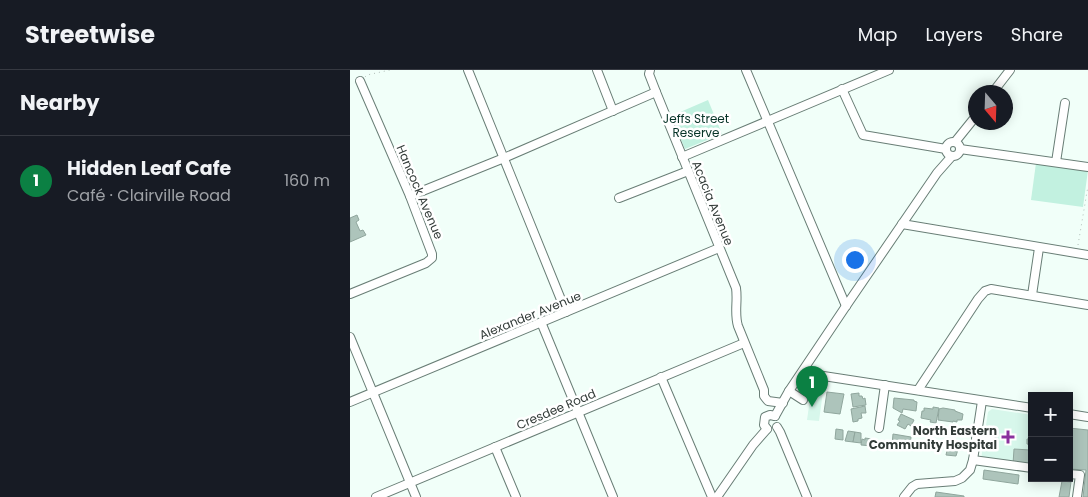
<!DOCTYPE html>
<meta charset="utf-8">
<style>
:root{--surface:#171b24;--page:#20242c;--text:#f1f3f6;--muted:#9ea1a6;--line:#363941;--accent:#0b8043}
body{margin:0;font-family:Poppins,sans-serif;background:var(--page);color:var(--text)}
.controls{position:absolute;right:15px;bottom:15px;display:grid;overflow:hidden;border-radius:0px;box-shadow:0 2px 12px #0003}
.controls button{width:45px;height:45px;display:grid;place-items:center;padding:0;border:0;border-bottom:1px solid var(--line);background:var(--surface);color:var(--text);font:25px sans-serif}
.compass{position:absolute;left:618px;top:15px;width:45px;height:45px;border-radius:50%;background:var(--surface);box-shadow:0 2px 12px #0003;rotate:161deg}
.you{position:absolute;left:504px;top:189px;width:18px;height:18px;margin:-12px;border:4px solid #fff;border-radius:50%;background:#1a73e8;box-shadow:0 0 0 8px #1a73e833}
.badge{display:grid;place-items:center;width:32px;height:32px;border-radius:50%;background:var(--accent);color:#fff;font-size:16px;font-weight:700}
.pin{position:absolute;translate:-50% -41px;filter:drop-shadow(0 1px 2px #0008)}
.pin::after{content:'';position:absolute;top:26px;width:18px;height:15px;background:inherit;clip-path:polygon(0 0,100% 0,50% 100%)}
.list{margin:0;padding:0;list-style:none}
h2{display:flex;justify-content:space-between;align-items:center;height:65px;margin:0;padding:0 20px;font-size:21px}
h2 small{font-size:16px;font-weight:400;color:var(--muted)}
.list li{display:grid;grid-template-columns:32px 1fr auto;gap:15px;align-items:center;box-sizing:border-box;height:90px;padding:0 20px;border-top:1px solid var(--line)}
.list b{display:block;font-size:19px;white-space:nowrap}
.list p{margin:0;font-size:16px;white-space:nowrap;color:var(--muted)}
.list em{font-size:16px;font-style:normal;color:var(--muted)}
.map{position:relative;flex:none;width:738px;height:427px;overflow:hidden}
header{display:flex;align-items:center;gap:30px;box-sizing:border-box;height:70px;padding:0 25px;background:var(--surface);border-bottom:1px solid var(--line)}
header strong{font-size:24px}
nav{display:flex;gap:28px;margin-inline-start:auto;font-size:18px}
main{display:flex}
aside{flex:1;background:var(--surface)}
.map>svg:first-child{display:block}
.built{fill:#d7f7eb}
.green{fill:#c2f1e0}
.building{fill:#adc4bb;stroke:#90a69d}
.lines{fill:none;stroke-linecap:round;stroke-linejoin:round}
.minor-casing{stroke:#697e76;stroke-width:10}
.path{stroke:#b1bdb8;stroke-width:1;stroke-dasharray:1 4;stroke-linecap:butt}
.minor{stroke:#fff;stroke-width:8}
.poi-dot{fill:#8a319d;stroke:#fff;stroke-width:2}
.labels{text-anchor:middle;dominant-baseline:central;stroke-width:5;stroke-linejoin:round;paint-order:stroke}
.park-label{font-size:12px;fill:#073428;stroke:#fff}
.street-label{font-size:12px;fill:#333c39;stroke:#fff}
.poi-label{font-size:12px;font-weight:bold;fill:#333c39;stroke:#fff;text-anchor:end}
</style>
<header>
<strong>Streetwise</strong>
<nav><a>Map</a><a>Layers</a><a>Share</a></nav>
</header>
<main>
<aside>
<h2>Nearby<small></small></h2>
<ul class="list">
<li><span class="badge">1</span><div><b>Hidden Leaf Cafe</b><p>Café · Clairville Road</p></div><em>160 m</em></li>
</ul>
</aside>
<div class="map">
<svg width="738" height="427" viewBox="0 0 738 427">
<rect width="100%" height="100%" fill="#f1fff9"/>
<g class="built">
<polygon points="473,311 472,313 474,314 469,351 457,350 461,322 466,314"/>
<polygon points="642,339 682,345 682,396 631,389 638,342"/>
</g>
<g class="green">
<polygon points="358,30 372,64 335,79 321,46"/>
<polygon points="686,93 738,100 733,137 681,130"/>
</g>
<g class="building">
<polygon points="7,145 9,150 6,152 10,161 13,160 16,165 0,172 0,148"/>
<polygon points="477,322 494,324 490,344 474,342"/>
<polygon points="509,323 509,326 512,326 513,329 515,328 516,335 503,337 501,324"/>
<polygon points="544,328 564,330 564,331 567,332 566,341 553,339 552,343 543,338"/>
<polygon points="515,336 516,343 511,343 512,348 508,349 508,351 503,352 501,339"/>
<polygon points="583,337 589,338 586,353 580,352 581,350 571,348 572,341 574,341 574,338 583,339"/>
<polygon points="593,338 605,340 605,341 613,344 612,350 607,350 607,352 603,351 603,352 588,350 589,339"/>
<polygon points="551,344 564,350 561,356 558,354 555,359 547,355 550,351 548,350"/>
<polygon points="719,358 738,360 738,427 733,427 736,400 719,399"/>
<polygon points="486,359 493,360 493,370 485,369"/>
<polygon points="498,361 505,362 503,372 495,371"/>
<polygon points="505,362 511,363 511,373 503,372"/>
<polygon points="543,364 561,367 560,378 542,375"/>
<polygon points="515,368 522,369 522,371 524,371 523,376 511,375 512,369 515,370"/>
<polygon points="677,369 682,369 682,395 663,394 664,379 680,380 678,374 677,374"/>
<polygon points="599,372 608,373 607,376 609,376 606,386 596,385"/>
<polygon points="634,400 669,405 668,414 633,409"/>
<polygon points="712,411 721,412 719,427 709,427"/>
<polygon points="586,422 614,426 614,427 585,427"/>
</g>
<g class="lines">
<defs>
<g id="minor">
<polyline points="118,0 216,242"/>
<polyline points="247,0 263,41"/>
<path d="M 300,0 L 299,4 L 306,22 L 386,218 C 388,231 384,243 388,256 L 414,320 L 414,326 L 418,331 L 433,333"/>
<polyline points="396,0 496,236"/>
<polyline points="492,19 513,65 596,79"/>
<polyline points="643,22 660,0"/>
<circle cx="603" cy="79" r="7"/>
<polyline points="605,72 626,46"/>
<polyline points="610,79 738,97"/>
<polyline points="332,87 539,0"/>
<polyline points="706,92 715,33"/>
<polyline points="60,126 154,88 306,22"/>
<polyline points="269,128 338,101"/>
<polyline points="552,154 738,185"/>
<polyline points="0,224 76,193 82,188 82,184 60,126 10,11"/>
<polyline points="682,225 689,178"/>
<polyline points="191,252 263,427"/>
<polyline points="0,267 66,427"/>
<polyline points="454,300 467,305 682,338"/>
<polyline points="311,307 362,427"/>
<polyline points="568,320 628,229 635,221 641,219 738,235"/>
<polyline points="439,321 453,330"/>
<polyline points="0,332 369,178"/>
<polyline points="719,344 738,347"/>
<polyline points="425,346 439,321 496,236 587,103 602,86"/>
<polyline points="427,357 430,362 457,427"/>
<polyline points="529,358 535,315"/>
<polyline points="417,359 414,355 415,347 420,345 425,346"/>
<polyline points="626,369 643,371"/>
<polyline points="145,377 166,427"/>
<polyline points="623,390 682,398"/>
<polyline points="719,404 730,405 727,427"/>
<polyline points="26,427 394,273"/>
<polyline points="367,427 403,375 417,359"/>
<polyline points="554,427 562,417 567,414 605,411 612,408 620,400 623,390 632,331"/>
</g>
</defs>
<use href="#minor" class="minor-casing"/>
<g class="path">
<polyline points="15,7 17,5 40,0"/>
<polyline points="728,175 738,116"/>
</g>
<use href="#minor" class="minor"/>
</g>
<path class="poi-dot" d="M655.5 359.5h5v5h5v5h-5v5h-5v-5h-5v-5h5z"/>
<g class="labels">
<g class="park-label">
<text x="346" y="48">Jeffs Street<tspan x="346" dy="14">Reserve</tspan></text>
</g>
<g class="street-label">
<text transform="translate(70 122) rotate(67)">Hancock Avenue</text>
<text transform="translate(363 133) rotate(68)">Acacia Avenue</text>
<text transform="translate(180 245) rotate(-22)">Alexander Avenue</text>
<text transform="translate(206 339) rotate(-23)">Cresdee Road</text>
</g>
<g class="poi-label">
<text x="647" y="360">North Eastern<tspan x="647" dy="14">Community Hospital</tspan></text>
</g>
</g>
</svg>
<div class="controls">
<button>+</button>
<button>−</button>
</div>
<svg class="compass" viewBox="-18 -18 36 36"><path d="M0-13l5 13h-10z" fill="#e53935"/><path d="M0 13l5-13h-10z" fill="#9ea1a6"/></svg>
<div class="you"></div>
<div class="pin badge" style="left:462px;top:337px">1</div>
</div>
</main>
